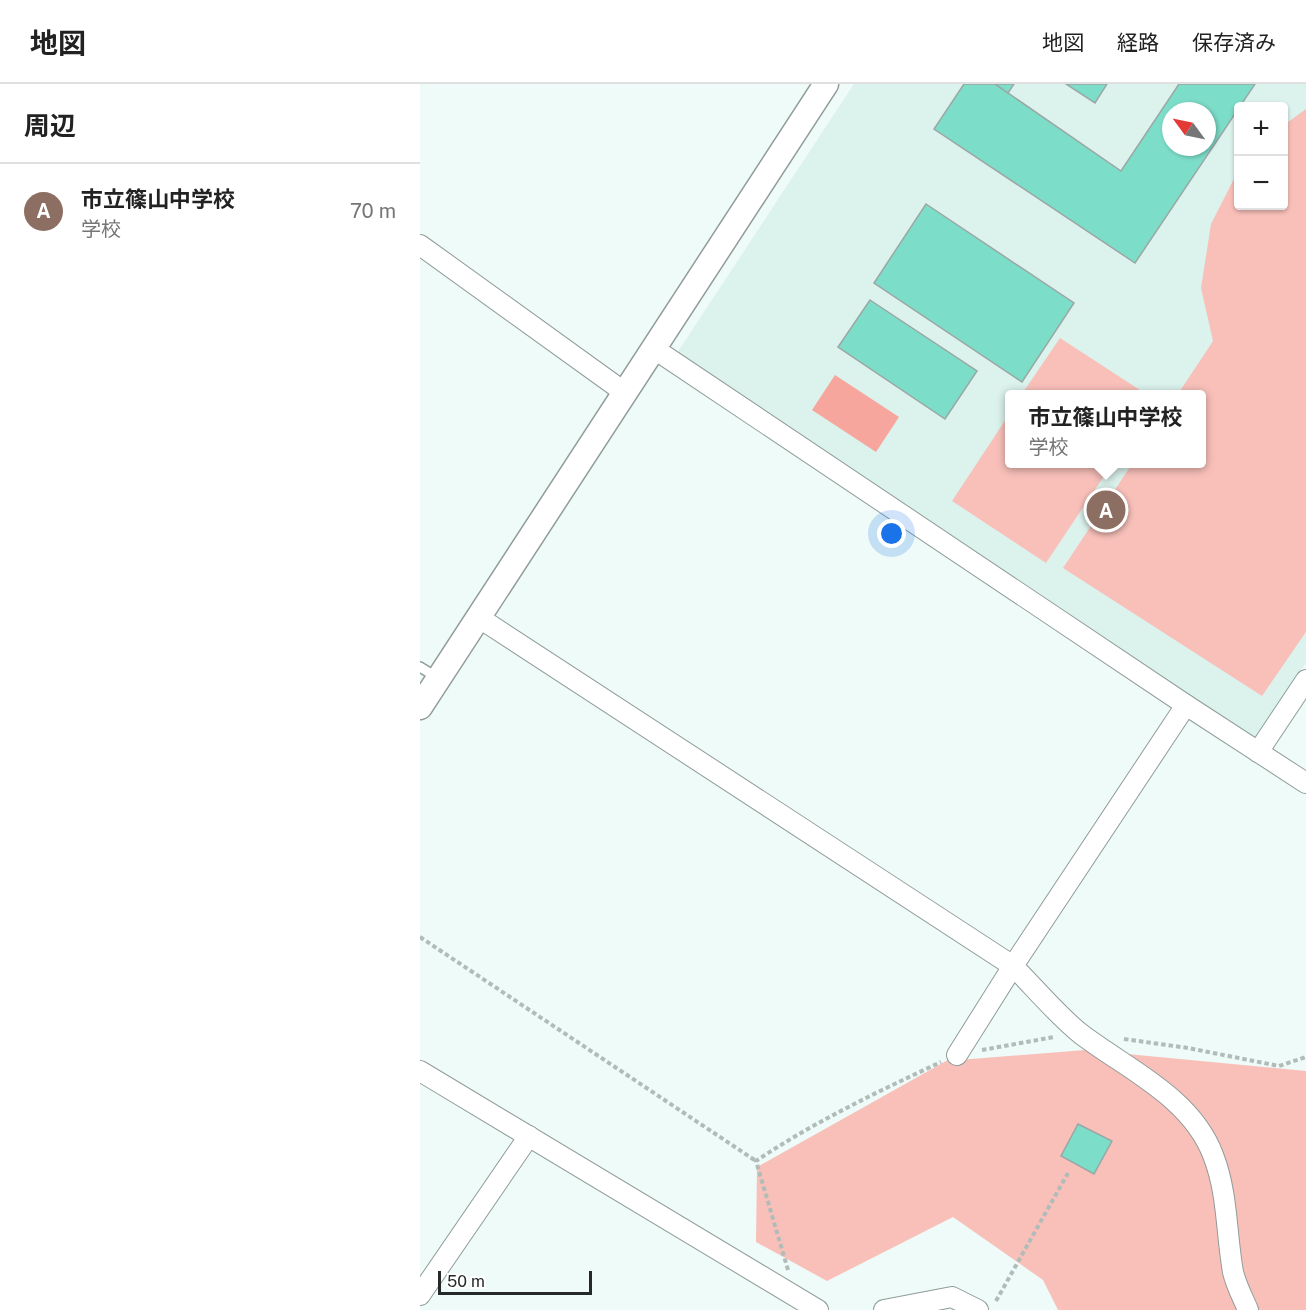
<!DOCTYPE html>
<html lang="ja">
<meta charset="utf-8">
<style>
:root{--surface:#fff;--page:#f6f6f6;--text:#222;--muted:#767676;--line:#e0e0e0;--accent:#2563eb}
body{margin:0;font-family:"Public Sans","Noto Sans JP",sans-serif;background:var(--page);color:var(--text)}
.controls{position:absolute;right:18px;top:18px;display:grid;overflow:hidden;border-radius:6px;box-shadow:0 2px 4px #0004}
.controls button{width:54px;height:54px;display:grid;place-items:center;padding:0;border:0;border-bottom:2px solid var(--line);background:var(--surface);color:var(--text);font:30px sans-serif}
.compass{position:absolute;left:742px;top:18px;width:54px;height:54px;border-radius:50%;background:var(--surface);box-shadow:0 2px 4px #0004;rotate:303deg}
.scale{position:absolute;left:18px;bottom:15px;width:154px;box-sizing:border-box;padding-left:6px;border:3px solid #242928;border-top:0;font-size:16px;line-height:21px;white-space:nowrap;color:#242928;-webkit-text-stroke:4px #fff;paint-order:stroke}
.you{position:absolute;left:472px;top:450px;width:21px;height:21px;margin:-15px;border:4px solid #fff;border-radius:50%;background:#1a73e8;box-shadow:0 0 0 9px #1a73e833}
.badge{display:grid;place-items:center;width:39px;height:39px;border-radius:50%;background:var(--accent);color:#fff;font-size:20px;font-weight:700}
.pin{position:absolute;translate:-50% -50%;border:3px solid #fff;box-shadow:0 2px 6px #0006}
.popup{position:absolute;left:585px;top:306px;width:201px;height:78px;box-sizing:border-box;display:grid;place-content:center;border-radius:6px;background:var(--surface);filter:drop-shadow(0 2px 4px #0005);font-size:20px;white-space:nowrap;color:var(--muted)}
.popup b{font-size:22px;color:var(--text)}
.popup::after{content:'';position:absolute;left:50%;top:100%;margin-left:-12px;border:12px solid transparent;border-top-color:var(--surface)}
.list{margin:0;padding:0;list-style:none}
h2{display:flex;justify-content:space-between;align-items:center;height:78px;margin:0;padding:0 24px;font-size:26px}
h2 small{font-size:20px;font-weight:400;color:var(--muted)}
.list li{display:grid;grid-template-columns:39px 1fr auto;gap:18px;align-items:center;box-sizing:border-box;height:96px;padding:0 24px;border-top:2px solid var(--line)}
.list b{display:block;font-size:22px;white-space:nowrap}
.list p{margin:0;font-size:20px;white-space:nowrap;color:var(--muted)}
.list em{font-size:20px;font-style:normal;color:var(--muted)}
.map{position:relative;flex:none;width:886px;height:1226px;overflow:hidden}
header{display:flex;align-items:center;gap:36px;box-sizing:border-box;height:84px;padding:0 30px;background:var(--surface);border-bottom:2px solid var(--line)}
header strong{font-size:28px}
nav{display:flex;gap:33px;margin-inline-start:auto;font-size:21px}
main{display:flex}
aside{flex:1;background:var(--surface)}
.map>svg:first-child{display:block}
.built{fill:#dcf2ed;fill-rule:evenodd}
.green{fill:#f9c0ba}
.water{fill:#f6a69d}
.building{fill:#7cddc9;stroke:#9ba7a4;stroke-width:1.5;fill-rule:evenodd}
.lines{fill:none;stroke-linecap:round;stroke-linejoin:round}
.service-casing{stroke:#909c99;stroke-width:12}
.minor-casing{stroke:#909c99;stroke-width:22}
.tertiary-casing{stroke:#909c99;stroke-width:27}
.path{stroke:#b1bcb9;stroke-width:4;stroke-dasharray:4.5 3;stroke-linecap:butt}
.service{stroke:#fff;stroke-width:9}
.minor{stroke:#fff;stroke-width:20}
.tertiary{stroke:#fff;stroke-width:24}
</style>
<header>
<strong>地図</strong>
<nav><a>地図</a><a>経路</a><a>保存済み</a></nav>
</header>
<main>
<aside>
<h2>周辺<small></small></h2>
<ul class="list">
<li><span class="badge" style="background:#8d6e63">A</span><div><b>市立篠山中学校</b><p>学校</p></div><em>70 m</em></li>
</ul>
</aside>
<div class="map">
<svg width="886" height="1226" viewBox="0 0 886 1226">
<rect width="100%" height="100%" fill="#eefbf8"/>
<path class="built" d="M 434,0 L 886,0 L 886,579 L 834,657 L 255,272 ZM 818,22 L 864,22 L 864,122 L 818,122 ZM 751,27 L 787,27 L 787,63 L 751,63 ZM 590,310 L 782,310 L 782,380 L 590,380 Z"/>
<g class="green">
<polygon points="886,25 886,548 842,612 643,484 712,380 782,380 782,310 758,310 793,257 781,204 791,140 818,87 818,122 864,122 864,41"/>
<polygon points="640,254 726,310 602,310"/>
<polygon points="590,329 590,380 692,380 626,479 532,417"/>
<polygon points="665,966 886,987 886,1226 638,1226 623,1196 533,1133 407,1197 336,1158 337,1083 526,977"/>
</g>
<polygon class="water" points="415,291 479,333 456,368 392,326"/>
<g class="building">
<path d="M 544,0 L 575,0 L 701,87 L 759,0 L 835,0 L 715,179 L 514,45 ZM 751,27 L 787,27 L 787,63 L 751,63 Z"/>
<polygon points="575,0 594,0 588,9"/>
<polygon points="646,0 687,0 675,19"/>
<polygon points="506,120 654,219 602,298 454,199"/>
<polygon points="450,216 557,287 525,335 418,263"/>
<polygon points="658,1040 692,1057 674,1090 641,1072"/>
</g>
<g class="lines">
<defs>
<polyline id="service" points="0,583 18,594"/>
<g id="minor">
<polyline points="0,161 204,308"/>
<polyline points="233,264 766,621 886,699"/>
<path d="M 58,533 L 593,882 C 614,903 638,932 661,950 C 707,985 771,1013 793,1071 C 808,1109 806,1149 813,1188 C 816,1201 823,1214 828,1226"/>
<polyline points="838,668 886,596"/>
<polyline points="537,971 593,882 766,621"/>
<polyline points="0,987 398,1226"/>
<polyline points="0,1211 109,1052"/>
<polyline points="464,1226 532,1213 558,1226"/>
</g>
<polyline id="tertiary" points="0,623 406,0"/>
</defs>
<use href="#service" class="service-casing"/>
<use href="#minor" class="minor-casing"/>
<use href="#tertiary" class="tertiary-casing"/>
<g class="path">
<polyline points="0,853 336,1077"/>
<polyline points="704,955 768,964 859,982 886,973"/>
<polyline points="562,966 634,953"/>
<path d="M 368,1186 L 336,1077 C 394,1038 457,1008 521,978"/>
<polyline points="576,1217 648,1089"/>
</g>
<use href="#service" class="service"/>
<use href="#minor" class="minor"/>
<use href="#tertiary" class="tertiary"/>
</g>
</svg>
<div class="controls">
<button>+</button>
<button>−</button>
</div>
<svg class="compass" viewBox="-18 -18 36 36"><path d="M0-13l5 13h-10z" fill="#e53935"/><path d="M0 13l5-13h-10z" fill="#767676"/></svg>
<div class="scale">50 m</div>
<div class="you"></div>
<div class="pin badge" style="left:686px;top:426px;background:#8d6e63">A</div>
<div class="popup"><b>市立篠山中学校</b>学校</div>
</div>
</main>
